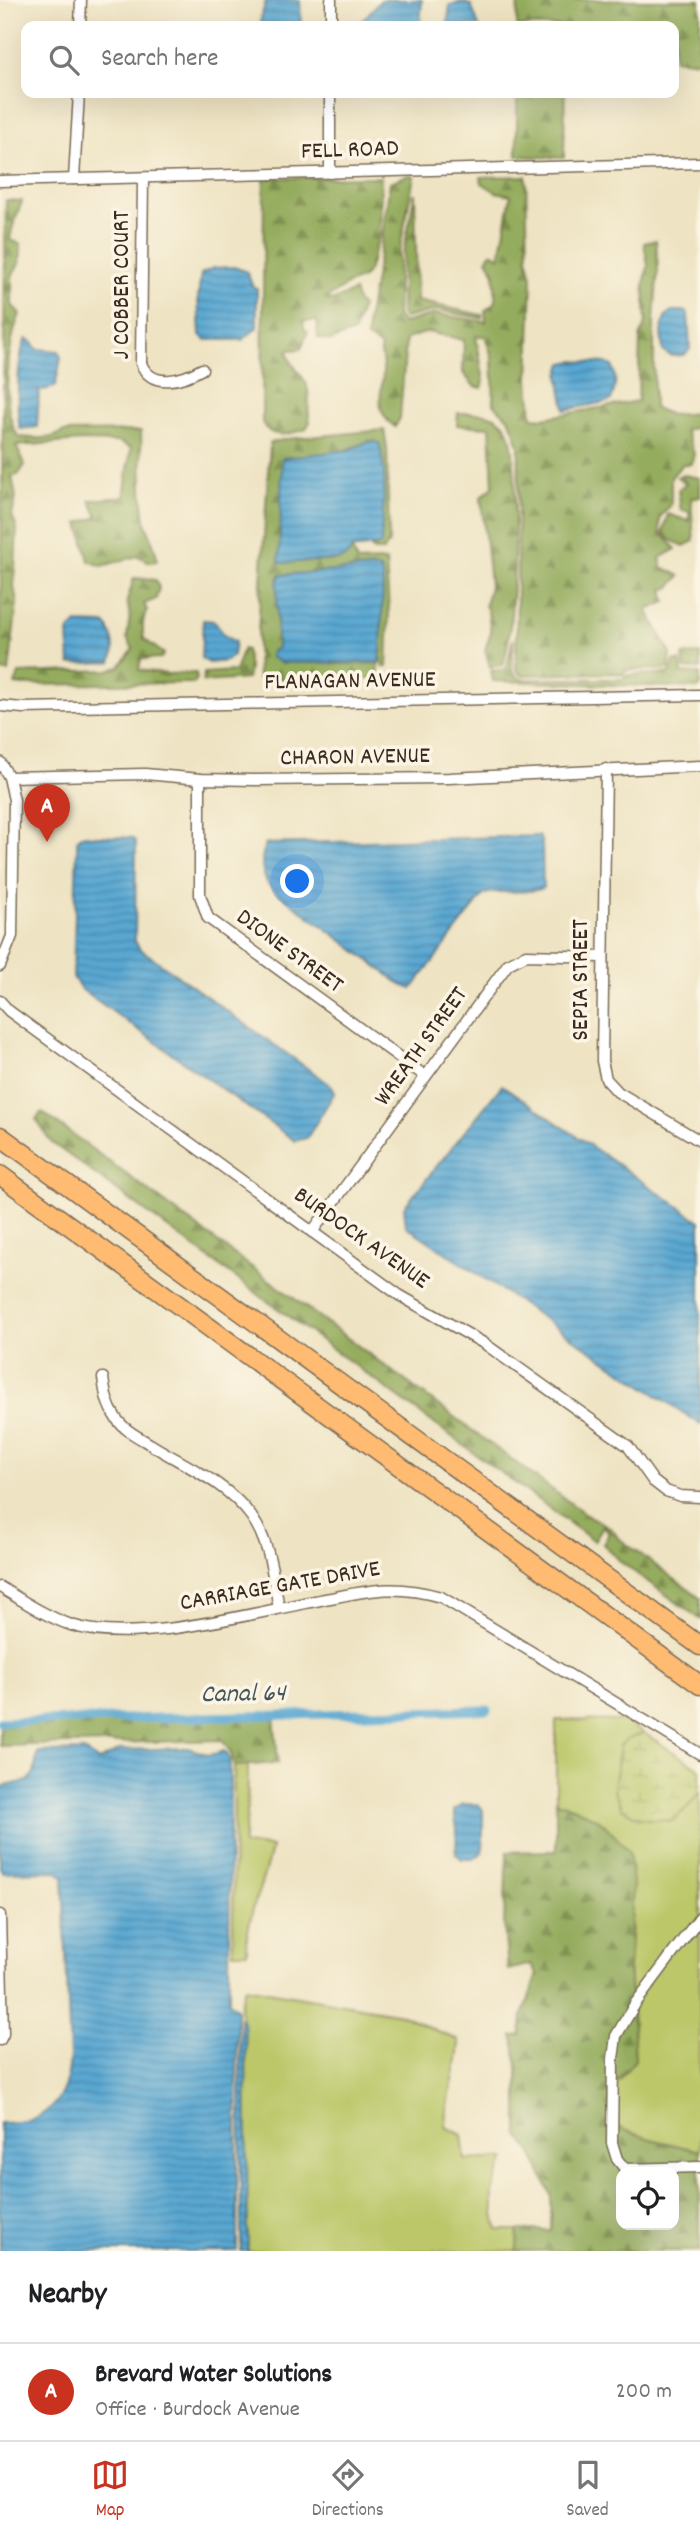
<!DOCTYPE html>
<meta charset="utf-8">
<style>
:root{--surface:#fff;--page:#f6f6f6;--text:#202124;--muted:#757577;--line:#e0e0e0;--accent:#c8321e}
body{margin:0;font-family:Dekko,sans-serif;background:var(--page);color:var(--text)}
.controls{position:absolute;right:21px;bottom:21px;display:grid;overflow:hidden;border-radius:14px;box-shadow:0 7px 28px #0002}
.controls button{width:63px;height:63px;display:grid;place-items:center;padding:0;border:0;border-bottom:2px solid var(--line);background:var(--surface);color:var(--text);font:35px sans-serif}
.you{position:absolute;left:298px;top:882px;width:24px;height:24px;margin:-18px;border:5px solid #fff;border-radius:50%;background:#1a73e8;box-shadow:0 0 0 10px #1a73e833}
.badge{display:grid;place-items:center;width:46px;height:46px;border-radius:50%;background:var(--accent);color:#fff;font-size:23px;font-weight:700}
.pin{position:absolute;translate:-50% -58px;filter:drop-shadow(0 2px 4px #0008)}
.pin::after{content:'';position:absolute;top:37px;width:24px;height:21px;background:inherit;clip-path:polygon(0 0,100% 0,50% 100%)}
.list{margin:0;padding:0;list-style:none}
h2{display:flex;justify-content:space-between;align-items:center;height:91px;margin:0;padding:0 28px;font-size:30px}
h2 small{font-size:23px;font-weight:400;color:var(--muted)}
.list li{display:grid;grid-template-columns:46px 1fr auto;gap:21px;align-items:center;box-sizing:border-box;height:98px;padding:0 28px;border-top:2px solid var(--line)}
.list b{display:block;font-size:26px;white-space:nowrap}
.list p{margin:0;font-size:23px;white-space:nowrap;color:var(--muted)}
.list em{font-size:23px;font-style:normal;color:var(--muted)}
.icon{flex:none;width:38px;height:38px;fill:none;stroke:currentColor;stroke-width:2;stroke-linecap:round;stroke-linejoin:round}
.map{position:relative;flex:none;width:700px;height:2251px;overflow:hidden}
.search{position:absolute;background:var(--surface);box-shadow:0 7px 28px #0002;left:21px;right:21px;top:21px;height:77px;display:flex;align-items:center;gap:18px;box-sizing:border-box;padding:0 24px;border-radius:14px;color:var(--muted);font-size:26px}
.sheet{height:189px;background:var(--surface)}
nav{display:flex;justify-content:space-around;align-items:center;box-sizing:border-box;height:98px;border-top:2px solid var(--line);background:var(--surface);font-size:19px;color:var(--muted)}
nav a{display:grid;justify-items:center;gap:4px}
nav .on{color:var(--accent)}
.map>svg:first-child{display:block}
.green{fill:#bbc769;stroke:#7b7844;stroke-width:2}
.forest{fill:url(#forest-firs);stroke:#686b3e;stroke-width:2;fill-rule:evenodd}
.wetland{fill:url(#wetland-marsh);stroke:#7b7844;stroke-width:2}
.water{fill:url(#water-rules);stroke:#4a6878;stroke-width:2}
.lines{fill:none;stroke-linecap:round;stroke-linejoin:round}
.canal{stroke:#58a7d2;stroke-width:9}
.minor-casing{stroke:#7a6b57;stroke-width:13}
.motorway-casing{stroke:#7a6b57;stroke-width:21}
.minor{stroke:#fff;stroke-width:10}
.motorway{stroke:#ffbb71;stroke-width:18}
.labels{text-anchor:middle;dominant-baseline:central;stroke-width:7;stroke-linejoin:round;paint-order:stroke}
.street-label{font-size:24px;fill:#3b2a1e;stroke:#fcf5e5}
.water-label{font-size:26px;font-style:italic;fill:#45565d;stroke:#fcf5e5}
</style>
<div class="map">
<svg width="700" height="2251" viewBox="0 0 700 2251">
<defs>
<pattern id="forest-firs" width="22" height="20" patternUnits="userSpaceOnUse" patternTransform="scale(1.75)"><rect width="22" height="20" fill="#94ac5d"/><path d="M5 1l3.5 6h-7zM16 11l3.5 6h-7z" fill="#7a8c4c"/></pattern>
<pattern id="wetland-marsh" width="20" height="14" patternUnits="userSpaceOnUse" patternTransform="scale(1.75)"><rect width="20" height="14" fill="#bbc769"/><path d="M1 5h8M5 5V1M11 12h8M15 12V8" fill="none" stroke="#99a256"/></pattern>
<pattern id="water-rules" width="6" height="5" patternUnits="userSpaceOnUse" patternTransform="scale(1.75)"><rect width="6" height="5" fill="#58a7d2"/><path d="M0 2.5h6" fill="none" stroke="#4a88aa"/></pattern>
</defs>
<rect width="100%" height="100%" fill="#fcf5e5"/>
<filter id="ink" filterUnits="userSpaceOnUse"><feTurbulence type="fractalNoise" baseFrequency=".0143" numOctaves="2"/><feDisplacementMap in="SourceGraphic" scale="14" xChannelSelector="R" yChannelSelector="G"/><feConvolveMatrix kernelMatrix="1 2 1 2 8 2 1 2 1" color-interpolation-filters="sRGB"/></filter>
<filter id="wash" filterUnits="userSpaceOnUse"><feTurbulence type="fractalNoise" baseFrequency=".00686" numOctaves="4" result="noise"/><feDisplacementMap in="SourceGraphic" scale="28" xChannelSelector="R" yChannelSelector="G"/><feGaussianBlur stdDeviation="1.57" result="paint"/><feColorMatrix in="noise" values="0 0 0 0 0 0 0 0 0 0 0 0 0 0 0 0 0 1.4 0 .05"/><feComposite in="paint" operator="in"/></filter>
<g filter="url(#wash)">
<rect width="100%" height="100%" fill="#eee3c2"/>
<g class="green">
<polygon points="556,1720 625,1721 644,1733 628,1739 617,1759 618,1770 614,1791 622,1808 687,1808 700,1792 700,2151 650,2139 619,2128 608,2106 616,2083 635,2060 629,1967 632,1925 575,1808 556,1802"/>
<path d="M 248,1765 L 247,1816 L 243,1845 L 271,1847 C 265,1883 245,1915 247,1952 L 233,1952 L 234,1766 Z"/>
<path d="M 245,1987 L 401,2014 L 459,2041 C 458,2071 446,2097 446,2127 L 462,2135 L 465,2160 L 506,2158 C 491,2186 489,2200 498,2230 L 518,2230 L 517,2251 L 248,2251 L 246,2047 L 240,2007 Z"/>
</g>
<g class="forest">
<polygon points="518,0 700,0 700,59 692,61 674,59 674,26 517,26"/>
<polygon points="517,93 565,93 564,158 517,156"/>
<path d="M 408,175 L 414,176 L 399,253 L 397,315 L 403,323 L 435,314 L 486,322 L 485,311 L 496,302 L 494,271 L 487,259 L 492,252 L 500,257 L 511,195 L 496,192 L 482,183 L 481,177 L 526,176 L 528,261 L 532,276 L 529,380 L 532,417 L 544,418 L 638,401 L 640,338 L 646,321 L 644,285 L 648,266 L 644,243 L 656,240 L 658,269 L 654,320 L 654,408 L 671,415 L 700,413 L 700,427 L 685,430 L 694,454 L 691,464 L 683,464 L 671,477 L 671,505 L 660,517 L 660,532 L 676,549 L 660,558 L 662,567 L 680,576 L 669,588 L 663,589 L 666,602 L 647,610 L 671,654 L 669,669 L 627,670 L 623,675 L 614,673 L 521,675 L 516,669 L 519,445 L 510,420 L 494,404 L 492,357 L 485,336 L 476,336 L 484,382 L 482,388 L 474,386 L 463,373 L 464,340 L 428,332 L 406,339 L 400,418 L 395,427 C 374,412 381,396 383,375 C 384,365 381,355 380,346 L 367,338 L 367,322 L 380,251 L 390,182 Z"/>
<path d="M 381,177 L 380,234 L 368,271 L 363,278 L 348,284 L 326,299 L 332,301 L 354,291 L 358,303 L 362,306 L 354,332 L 331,341 L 318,338 L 317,321 L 303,321 L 305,331 L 308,331 L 301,349 L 288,350 C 288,365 303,373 307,386 C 311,398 306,410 310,422 L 306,429 C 289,434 271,441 262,422 L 264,178 Z"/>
<polygon points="415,193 417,301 482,315 482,318 436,310 404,318 401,313 403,254"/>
<path d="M 6,200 L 22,201 C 18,214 11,226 10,240 L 21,244 L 20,261 L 12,277 L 12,305 L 20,314 C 7,342 0,412 19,437 C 34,438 49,441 63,432 L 141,431 C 142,460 140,489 145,519 C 147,533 157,546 157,561 L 150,562 L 138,556 L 102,566 L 89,561 L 79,523 L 98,517 L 90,500 L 124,497 L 131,448 L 119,442 L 83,441 L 16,446 L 25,465 L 18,475 L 12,476 L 16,498 L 12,515 L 17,529 L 14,587 L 17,602 L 9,672 L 0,671 L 0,645 Z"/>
<path d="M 458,413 C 476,413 495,410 507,428 C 521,449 513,596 510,628 C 509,641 506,653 503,665 L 490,667 L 485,650 L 491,632 L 488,611 L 485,605 L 490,586 L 489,574 L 481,497 L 493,487 L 490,427 L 457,425 Z"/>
<polygon points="384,430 387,448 389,543 383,551 374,551 370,547 381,545 370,441 346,450 298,458 279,562 338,560 346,557 352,549 357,562 386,561 389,611 387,667 383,667 380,657 383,579 380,569 372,568 281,575 277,583 277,649 334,664 379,663 378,678 258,679 257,646 270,443 286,439"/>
<polygon points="684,475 700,478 700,497 691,498 694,541 684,546 670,540 663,532 668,514 689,521 689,511 681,511 678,490 686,484 677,477"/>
<path d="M 134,578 L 156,580 L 159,588 L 156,599 L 144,604 L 147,610 C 142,619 142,629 144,639 L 164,654 L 161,658 L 141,659 L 139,670 L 168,674 L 196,673 L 197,679 L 194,683 L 15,685 L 19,673 L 109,670 L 119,667 L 133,649 L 127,638 L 130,615 L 127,601 Z"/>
<polygon points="513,639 512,671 520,679 623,679 628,675 670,673 674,661 680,661 682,673 700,674 700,688 493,681 491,671 504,670 507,666"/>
<polygon points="243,649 246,650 249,668 247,679 203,682 204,673 235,671"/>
<polygon points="700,654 700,669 684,669 683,655"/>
<path d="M 42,1112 L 592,1519 C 601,1521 614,1528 617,1537 L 700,1598 L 700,1619 L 622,1563 L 603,1544 L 609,1532 L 603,1526 L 594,1541 L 51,1142 L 36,1119 Z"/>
<polygon points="274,1715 278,1763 234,1766 231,1753 222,1740 0,1746 0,1722"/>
<path d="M 556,1802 L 575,1808 L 602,1822 L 629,1851 L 633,1885 L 629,1967 L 635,2060 L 616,2083 L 608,2106 L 619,2128 L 650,2139 L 700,2151 L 700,2251 L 517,2251 L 518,2230 L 551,2230 L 551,2195 L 533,2155 L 518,2134 L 518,2068 L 513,2036 L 521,2035 L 523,2016 L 537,1974 L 531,1964 L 508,1970 L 504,1924 L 507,1852 L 556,1851 ZM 621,2172 L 674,2172 L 674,2225 L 621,2225 Z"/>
</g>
<polygon class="wetland" points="644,1733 700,1769 700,1792 687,1808 672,1821 639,1818 622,1808 614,1791 620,1745 628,1739"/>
<g class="water">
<polygon points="268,0 300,0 301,26 259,26 265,3"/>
<polygon points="381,0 422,0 420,26 357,26"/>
<polygon points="462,2 471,5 479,26 447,26 450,5"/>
<polygon points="234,267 247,272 253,287 257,288 257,328 242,340 206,340 200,335 198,298 201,274 213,268"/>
<polygon points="672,311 683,311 688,313 690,349 684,355 671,356 663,351 661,333 665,317"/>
<path d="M 26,339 L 31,341 L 37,349 L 59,351 L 61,358 L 55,387 L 39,391 L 37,427 L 20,429 C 16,410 17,356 26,339 Z"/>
<path d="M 573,361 L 605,363 L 612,366 C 618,378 615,389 611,401 L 565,410 L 559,375 L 563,363 Z"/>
<path d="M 370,441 L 379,443 C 389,475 382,512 381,545 L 352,549 L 346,557 L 338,560 L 279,563 L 282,458 L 348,450 Z"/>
<polygon points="372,568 380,569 383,579 381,652 379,663 281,663 270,657 272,651 277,648 277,583 280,575"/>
<polygon points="203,620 214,621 224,635 235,642 233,655 226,661 209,663 201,658"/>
<path d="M 77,623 L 106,624 C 113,636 117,648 111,662 L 70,664 L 68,632 Z"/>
<polygon points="82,835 132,838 136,842 135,941 139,948 332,1086 335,1092 307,1138 295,1141 81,989 73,977 77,847 77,840"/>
<path d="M 539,836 L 542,843 L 543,888 C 525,895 503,889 484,894 L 412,989 L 402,985 L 270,887 C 261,875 260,858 266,844 Z"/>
<polygon points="502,1085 700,1221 700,1424 406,1226 404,1207"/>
<path d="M 188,1748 L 210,1755 L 224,1751 L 228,1755 L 230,1764 L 229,2002 L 237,2009 L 237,2251 L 0,2251 L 0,2123 C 47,2124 68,2100 70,2056 L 63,1877 L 57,1871 L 3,1872 L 0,1868 L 0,1787 L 28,1781 L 34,1773 L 38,1752 L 84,1751 L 99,1761 L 120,1750 Z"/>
<polygon points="462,1804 478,1804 483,1810 483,1852 473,1859 462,1859 456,1853 457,1829 454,1811"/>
<polygon points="240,2019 244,2024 246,2047 248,2251 241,2251"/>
</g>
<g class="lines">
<polyline class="canal" points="0,1722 487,1710"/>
</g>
</g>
<g filter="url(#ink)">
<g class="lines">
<defs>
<g id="minor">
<polyline points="80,26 81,0"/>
<polyline points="331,26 331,0"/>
<polyline points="330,173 330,93"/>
<path d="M 143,178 L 141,363 C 151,390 183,380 202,369"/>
<polyline points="74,179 79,93"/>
<polyline points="0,181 700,163"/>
<polyline points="0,706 23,708 700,695"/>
<polyline points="0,762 9,777 14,800 12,936 0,966"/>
<polyline points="606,769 602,1061 606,1079 618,1092 700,1141"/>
<polyline points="9,777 145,774 200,779 255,780 449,778 700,766"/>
<polyline points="200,779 200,895 208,918 425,1076"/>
<polyline points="0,1001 9,1011 399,1295 485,1344 628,1446 653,1481 666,1491 680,1496 700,1497"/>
<polyline points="312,1232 508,964 526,955 603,957"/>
<path d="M 103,1378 C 105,1393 107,1405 116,1418 C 124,1430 138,1437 150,1444 C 185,1466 226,1482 251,1516 C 270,1542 273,1577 279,1608"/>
<path d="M 0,1587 C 23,1601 45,1616 71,1625 C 135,1646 252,1613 320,1600 C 368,1591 392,1583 441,1597 L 700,1754"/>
<polyline points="0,1915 3,2034 0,2040"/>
<polyline points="700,1917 635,2004 616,2036 613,2059 612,2143 617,2159 625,2169 700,2167"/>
</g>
<g id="motorway">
<polyline points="0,1136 700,1646"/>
<polyline points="0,1175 700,1685"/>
</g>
</defs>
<use href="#minor" class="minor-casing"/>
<use href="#motorway" class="motorway-casing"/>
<use href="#minor" class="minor"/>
<use href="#motorway" class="motorway"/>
</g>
</g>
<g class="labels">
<g class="street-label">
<text transform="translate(350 151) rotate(-2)">FELL ROAD</text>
<text transform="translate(123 285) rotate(-90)">J COBBER COURT</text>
<text transform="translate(350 682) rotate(-1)">FLANAGAN AVENUE</text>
<text transform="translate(355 758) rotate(-1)">CHARON AVENUE</text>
<text transform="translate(289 952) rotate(36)">DIONE STREET</text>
<text transform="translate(582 980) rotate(-90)">SEPIA STREET</text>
<text transform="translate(422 1047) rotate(-54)">WREATH STREET</text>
<text transform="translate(361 1239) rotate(35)">BURDOCK AVENUE</text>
<text transform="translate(280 1587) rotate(-10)">CARRIAGE GATE DRIVE</text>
</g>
<g class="water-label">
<text transform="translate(243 1695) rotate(-1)">Canal 64</text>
</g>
</g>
</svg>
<div class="controls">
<button><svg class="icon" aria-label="locate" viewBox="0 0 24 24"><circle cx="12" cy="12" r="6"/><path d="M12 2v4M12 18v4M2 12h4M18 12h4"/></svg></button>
</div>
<div class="you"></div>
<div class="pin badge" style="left:47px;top:842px">A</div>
<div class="search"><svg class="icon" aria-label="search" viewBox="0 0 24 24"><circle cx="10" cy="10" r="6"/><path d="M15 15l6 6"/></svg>Search here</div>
</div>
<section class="sheet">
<h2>Nearby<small></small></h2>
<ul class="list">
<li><span class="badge">A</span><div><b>Brevard Water Solutions</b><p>Office · Burdock Avenue</p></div><em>200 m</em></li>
</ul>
</section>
<nav>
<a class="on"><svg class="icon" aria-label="map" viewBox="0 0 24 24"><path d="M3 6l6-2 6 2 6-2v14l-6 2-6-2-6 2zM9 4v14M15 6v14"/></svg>Map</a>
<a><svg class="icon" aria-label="directions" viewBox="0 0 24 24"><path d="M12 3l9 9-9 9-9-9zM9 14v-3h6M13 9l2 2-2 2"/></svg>Directions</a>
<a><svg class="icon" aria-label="saved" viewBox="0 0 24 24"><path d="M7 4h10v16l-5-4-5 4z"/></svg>Saved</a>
</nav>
